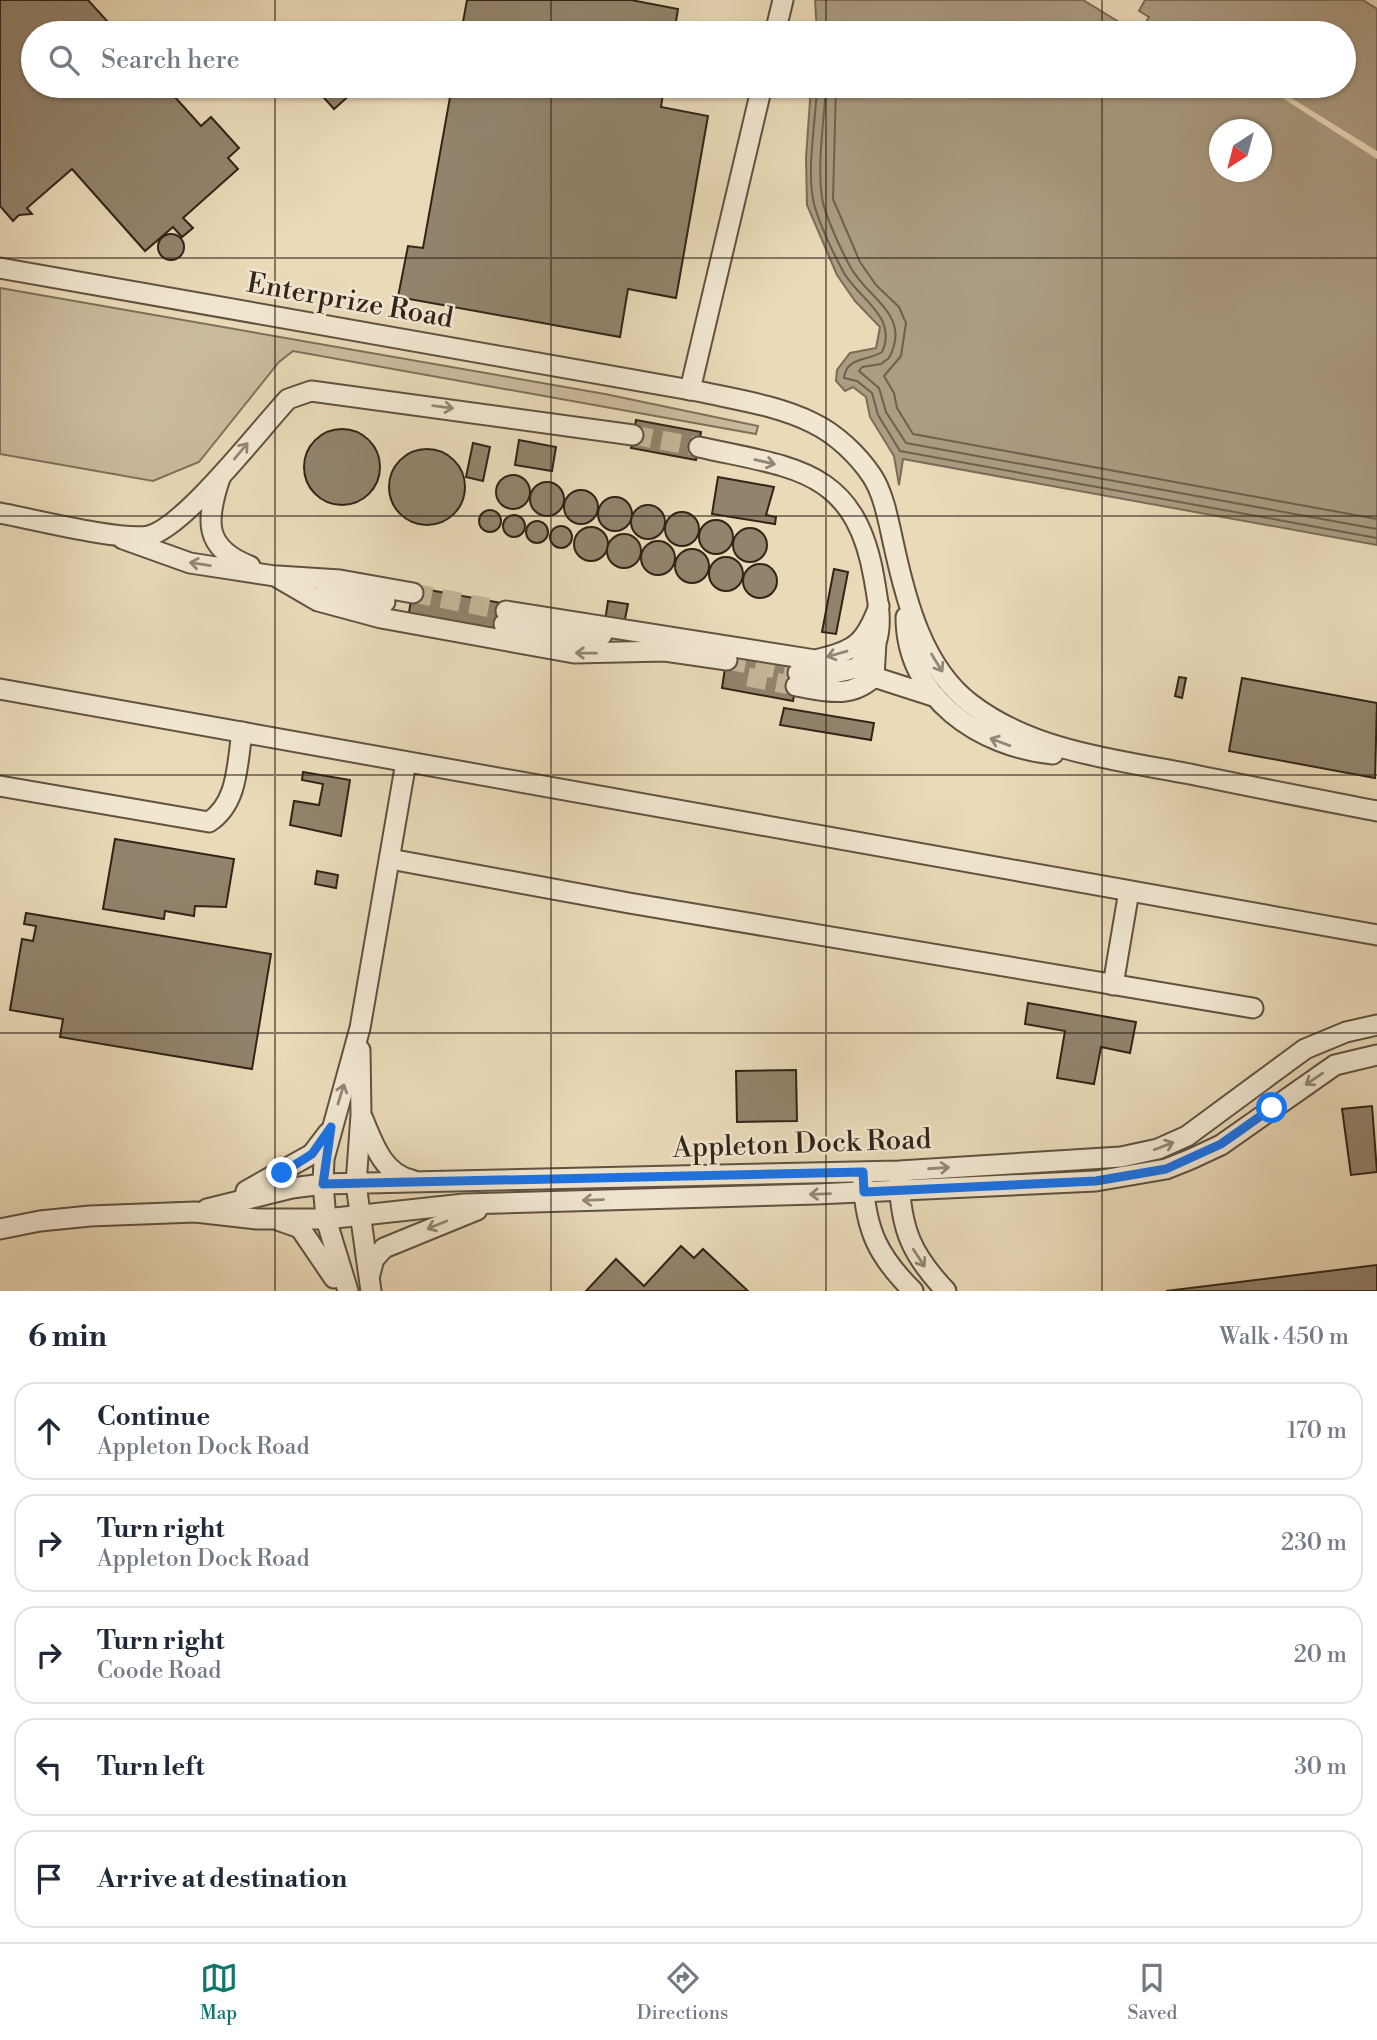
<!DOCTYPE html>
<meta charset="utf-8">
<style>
:root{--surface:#fff;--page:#f6f6f7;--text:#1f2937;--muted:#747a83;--line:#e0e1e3;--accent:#0f766e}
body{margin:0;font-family:"Libre Bodoni",serif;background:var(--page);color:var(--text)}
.compass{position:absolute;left:1209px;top:119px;width:63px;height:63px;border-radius:50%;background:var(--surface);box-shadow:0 2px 5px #0004;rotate:216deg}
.stop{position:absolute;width:21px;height:21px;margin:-16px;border:5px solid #1a73e8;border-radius:50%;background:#fff}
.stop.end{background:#1a73e8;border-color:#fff;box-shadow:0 2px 7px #0008}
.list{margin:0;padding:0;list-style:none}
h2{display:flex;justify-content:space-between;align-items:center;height:91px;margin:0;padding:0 28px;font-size:30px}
h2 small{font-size:23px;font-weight:400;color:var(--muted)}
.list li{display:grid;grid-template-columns:46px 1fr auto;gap:21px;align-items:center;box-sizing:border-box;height:98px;margin:0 14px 14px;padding:0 14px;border:2px solid var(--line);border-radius:21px}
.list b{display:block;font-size:26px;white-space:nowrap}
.list p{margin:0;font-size:23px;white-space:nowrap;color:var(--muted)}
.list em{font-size:23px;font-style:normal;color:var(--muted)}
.icon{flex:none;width:38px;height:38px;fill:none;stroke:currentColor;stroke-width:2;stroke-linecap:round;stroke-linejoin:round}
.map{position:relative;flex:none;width:1377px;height:1291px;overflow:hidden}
.search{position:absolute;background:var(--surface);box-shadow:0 2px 5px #0004;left:21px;right:21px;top:21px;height:77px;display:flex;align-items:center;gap:18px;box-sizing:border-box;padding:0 24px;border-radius:38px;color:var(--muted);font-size:26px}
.sheet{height:651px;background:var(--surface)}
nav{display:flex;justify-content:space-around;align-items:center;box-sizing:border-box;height:98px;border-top:2px solid var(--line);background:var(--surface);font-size:19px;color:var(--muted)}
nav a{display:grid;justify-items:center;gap:4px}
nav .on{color:var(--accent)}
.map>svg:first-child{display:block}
.green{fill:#cbbb9d;stroke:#7e705b;stroke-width:2}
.water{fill:#ab9c82;stroke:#7b6c58;stroke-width:2;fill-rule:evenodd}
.pier{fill:#eadab8}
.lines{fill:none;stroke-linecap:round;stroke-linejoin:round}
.shore{stroke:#6e604e;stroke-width:2}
.building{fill:#92836c;stroke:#322419;stroke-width:2}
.minor-tunnel{stroke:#c5b698;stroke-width:19;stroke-dasharray:19 10;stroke-linecap:butt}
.minor-casing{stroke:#605241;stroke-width:23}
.minor{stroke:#f1e7d1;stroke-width:19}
.oneway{stroke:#928675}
.route{stroke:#1a73e8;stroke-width:9}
.grid{fill:none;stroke:#322419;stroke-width:2;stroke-opacity:0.55}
.labels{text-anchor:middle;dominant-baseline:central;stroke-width:5;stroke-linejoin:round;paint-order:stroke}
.street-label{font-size:28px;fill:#322419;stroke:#f1e7d1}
</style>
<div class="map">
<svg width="1377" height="1291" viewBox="0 0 1377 1291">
<rect width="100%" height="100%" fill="#eadab8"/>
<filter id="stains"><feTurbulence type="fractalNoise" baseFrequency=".00286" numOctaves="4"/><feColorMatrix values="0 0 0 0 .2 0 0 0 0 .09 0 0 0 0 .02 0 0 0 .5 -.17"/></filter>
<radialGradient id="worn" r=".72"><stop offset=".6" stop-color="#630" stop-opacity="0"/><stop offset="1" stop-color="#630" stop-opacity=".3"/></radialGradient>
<polygon class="green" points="0,288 605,394 758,426 756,434 293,351 279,362 199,462 153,481 0,454"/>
<g class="water">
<polygon points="815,0 1083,0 1137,33 817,33"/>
<path d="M 1145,0 L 1363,0 L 1377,9 L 1377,545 L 903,459 L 899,485 L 894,456 L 870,417 L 866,397 L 853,387 L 845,391 L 836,381 L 837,370 L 850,353 L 876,348 L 880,327 L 855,301 L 837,275 L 807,205 L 806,158 L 811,86 L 1344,86 L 1344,33 L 1139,33 L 1149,17 L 1139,11 ZM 1220,130 L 1262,130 L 1262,172 L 1220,172 Z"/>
</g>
<polygon class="pier" points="1264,86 1272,86 1377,151 1377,159"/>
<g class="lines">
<g class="shore">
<path d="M 817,86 C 816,120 806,171 814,204 C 819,223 834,255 844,273 C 860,300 898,317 882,352 C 868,361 846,357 844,378 L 857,381 L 872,393 L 878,415 L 900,451 L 1377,538"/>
<path d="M 826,86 C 824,122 817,162 822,198 C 825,216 842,252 851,268 C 869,300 912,315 889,358 L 881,364 L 862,367 L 859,371 L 879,388 L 886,412 L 906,443 L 1377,529"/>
<polyline points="836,86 833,199 860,262 876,285 899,307 906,323 901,356 884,376 894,393 897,408 913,434 1377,519"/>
</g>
</g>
<g class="building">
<polygon points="0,0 88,0 118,33 33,33 33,86 165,86 201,126 211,117 239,148 228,158 238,169 183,218 193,228 182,237 173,227 145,251 72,169 27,208 32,214 19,215 13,221 0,206"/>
<polygon points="467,0 631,0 678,9 674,33 461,33"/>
<polygon points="320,86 360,86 334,109 316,89"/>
<polygon points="452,86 664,86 661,107 708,116 676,298 628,289 620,337 398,297 408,246 423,248"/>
<circle cx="171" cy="247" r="13"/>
<polygon points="636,420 701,432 696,460 631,448"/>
<circle cx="342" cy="467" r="38"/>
<polygon points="519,440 556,447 552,471 515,465"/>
<polygon points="473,443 490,447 483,481 466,477"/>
<circle cx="427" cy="487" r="38"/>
<circle cx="513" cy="492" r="17"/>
<polygon points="718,477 774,487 766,515 776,517 775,524 712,514"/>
<circle cx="547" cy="499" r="17"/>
<circle cx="581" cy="507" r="17"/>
<circle cx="615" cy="514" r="17"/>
<circle cx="648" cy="522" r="17"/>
<circle cx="490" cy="521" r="11"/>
<circle cx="682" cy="529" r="17"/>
<circle cx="514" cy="526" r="11"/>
<circle cx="716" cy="537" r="17"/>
<circle cx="537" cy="532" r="11"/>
<circle cx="561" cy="537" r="11"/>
<circle cx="591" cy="544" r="17"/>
<circle cx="750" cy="545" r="17"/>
<circle cx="624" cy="551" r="17"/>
<circle cx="658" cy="558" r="17"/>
<circle cx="692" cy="566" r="17"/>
<circle cx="726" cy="574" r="17"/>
<circle cx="760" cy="581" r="17"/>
<polygon points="834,569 848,572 836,634 822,632"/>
<polygon points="413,587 507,604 502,636 408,619"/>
<polygon points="608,601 628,604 624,624 605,621"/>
<polygon points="727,655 799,667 793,701 722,688"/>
<polygon points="1179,677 1186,678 1182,698 1175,696"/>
<polygon points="1242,678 1377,703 1375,778 1229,751"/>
<polygon points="784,708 874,723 871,740 780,725"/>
<polygon points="303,772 350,780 341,836 290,825 294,801 319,805 323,784 302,780"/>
<polygon points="115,839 234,859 226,907 195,906 194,916 165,911 164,919 103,909"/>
<polygon points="317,871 338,875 336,888 315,884"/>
<polygon points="26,913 271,954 252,1069 60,1037 63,1019 10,1010 22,939 33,941 36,926 24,924"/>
<polygon points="1028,1003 1136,1022 1130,1053 1101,1047 1094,1084 1057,1078 1065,1031 1025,1024"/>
<polygon points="796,1070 797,1121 737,1122 736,1071"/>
<polygon points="1372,1106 1377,1172 1351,1175 1342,1109"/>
<polygon points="681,1246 694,1258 703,1249 748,1291 586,1291 616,1259 644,1286"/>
<polygon points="1377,1265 1377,1291 1166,1291"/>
</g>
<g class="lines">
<g class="minor-tunnel">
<polyline points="633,435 699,447"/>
<polyline points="413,593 506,611"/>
<polyline points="727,660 798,673"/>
<polyline points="748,677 796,686"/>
</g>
<defs>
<g id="minor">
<polyline points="775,33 783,0"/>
<path d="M 0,268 L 702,392 C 739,400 779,406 813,423 C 836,434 858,455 872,476 C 884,494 889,524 894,546 C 906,601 923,668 971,704 C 1032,751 1117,760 1190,774 C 1252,787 1315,799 1377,811"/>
<polyline points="690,390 762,86"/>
<path d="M 699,447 C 792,468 855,467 874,578 C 877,596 883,624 876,642 C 872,651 863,660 857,668 L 825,675 L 798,673"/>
<path d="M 220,478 C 206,520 203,548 250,566"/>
<path d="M 0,513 C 33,519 119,541 148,536 C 183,529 260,429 288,399 L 311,391 L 633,435"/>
<polyline points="123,539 190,563 275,576 318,601 381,618 574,653 665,651 727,660"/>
<polyline points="278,576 340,580 413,593"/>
<polyline points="325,590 385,602"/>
<path d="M 506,611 L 815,660 C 855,651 865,644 879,606"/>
<path d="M 906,617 C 906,698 980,747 1053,754"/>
<polyline points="504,624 569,636 602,635"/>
<polyline points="874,677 933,696"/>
<path d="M 796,686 C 826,691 850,699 874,677 L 876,642"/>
<polyline points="0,689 1377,935"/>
<path d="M 0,786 L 209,822 C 238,803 237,765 242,732"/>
<polyline points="390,859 629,903 1253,1008"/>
<polyline points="1113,985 1129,891"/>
<polyline points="360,1050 361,1115 356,1184 371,1291"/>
<path d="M 363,1119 C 373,1143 383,1174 412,1180"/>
<path d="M 899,1179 C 901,1229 911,1254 946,1291"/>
<path d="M 863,1181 C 866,1231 878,1256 913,1291"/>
<polyline points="246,1191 312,1154 328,1133"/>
<polyline points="207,1209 292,1188 323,1184 899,1171 1121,1157 1158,1149 1187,1136 1305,1049 1346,1032 1377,1025"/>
<polyline points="280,1221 300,1228 334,1278"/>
<polyline points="0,1229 40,1221 90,1216 195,1212 257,1219 326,1219 464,1204 817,1194 1096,1181 1166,1169 1191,1159 1221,1145 1335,1065 1377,1055"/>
<polyline points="370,1274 374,1259 384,1248 477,1210"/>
<polyline points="348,1291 326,1219 323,1184 324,1159 360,1028 406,762"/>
</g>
</defs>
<use href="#minor" class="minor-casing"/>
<use href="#minor" class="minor"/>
</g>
<defs><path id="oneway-shaft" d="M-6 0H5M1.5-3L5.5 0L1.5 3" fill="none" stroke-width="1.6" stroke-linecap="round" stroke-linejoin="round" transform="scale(1.75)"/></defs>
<g class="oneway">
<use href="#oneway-shaft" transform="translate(443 407) rotate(8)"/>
<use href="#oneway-shaft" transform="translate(241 451) rotate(-50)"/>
<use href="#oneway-shaft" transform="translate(765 462) rotate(13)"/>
<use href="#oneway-shaft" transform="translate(200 564) rotate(-171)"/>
<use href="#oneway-shaft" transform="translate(586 653) rotate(-179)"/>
<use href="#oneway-shaft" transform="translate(837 654) rotate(164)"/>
<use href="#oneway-shaft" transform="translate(937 663) rotate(58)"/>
<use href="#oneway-shaft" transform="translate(1000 742) rotate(-160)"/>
<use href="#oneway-shaft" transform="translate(1314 1079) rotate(146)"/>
<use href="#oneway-shaft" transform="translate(341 1094) rotate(-73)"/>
<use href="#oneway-shaft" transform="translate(1164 1146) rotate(-21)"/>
<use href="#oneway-shaft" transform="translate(939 1168) rotate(-4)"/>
<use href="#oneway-shaft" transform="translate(820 1194) rotate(178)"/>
<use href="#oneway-shaft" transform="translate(593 1200) rotate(178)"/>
<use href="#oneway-shaft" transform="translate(437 1225) rotate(158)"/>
<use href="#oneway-shaft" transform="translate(919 1258) rotate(57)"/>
</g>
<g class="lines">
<polyline class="route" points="282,1173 312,1154 331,1127 323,1184 863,1172 864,1192 1096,1181 1166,1169 1221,1144 1272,1108"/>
</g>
<path class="grid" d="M 275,0 L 275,33M 551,0 L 551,33M 826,0 L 826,33M 1102,0 L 1102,33M 275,86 L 275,1291M 551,86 L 551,1291M 826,86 L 826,1291M 1102,86 L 1102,1291M 0,258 L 1377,258M 0,516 L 1377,516M 0,775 L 1377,775M 0,1033 L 1377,1033"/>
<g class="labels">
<g class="street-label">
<text transform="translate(350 301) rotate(10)">Enterprize Road</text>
<text transform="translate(802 1144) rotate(-2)">Appleton Dock Road</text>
</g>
</g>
<rect width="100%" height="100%" filter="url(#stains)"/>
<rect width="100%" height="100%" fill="url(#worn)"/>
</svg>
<svg class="compass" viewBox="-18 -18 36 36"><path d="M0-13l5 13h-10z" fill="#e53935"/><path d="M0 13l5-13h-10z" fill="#747a83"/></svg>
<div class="stop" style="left:1272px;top:1108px"></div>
<div class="stop end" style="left:282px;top:1173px"></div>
<div class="search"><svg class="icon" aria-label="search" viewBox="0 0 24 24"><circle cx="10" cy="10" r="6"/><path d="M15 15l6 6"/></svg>Search here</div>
</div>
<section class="sheet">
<h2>6 min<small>Walk · 450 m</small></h2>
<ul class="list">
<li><svg class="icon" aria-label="ahead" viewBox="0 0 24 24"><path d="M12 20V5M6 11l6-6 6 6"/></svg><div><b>Continue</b><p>Appleton Dock Road</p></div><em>170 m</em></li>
<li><svg class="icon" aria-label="right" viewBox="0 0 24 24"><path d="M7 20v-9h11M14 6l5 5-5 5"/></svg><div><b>Turn right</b><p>Appleton Dock Road</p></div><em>230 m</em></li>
<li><svg class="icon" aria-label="right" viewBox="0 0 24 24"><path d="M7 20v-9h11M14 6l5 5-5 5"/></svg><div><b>Turn right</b><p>Coode Road</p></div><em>20 m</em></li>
<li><svg class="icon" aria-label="left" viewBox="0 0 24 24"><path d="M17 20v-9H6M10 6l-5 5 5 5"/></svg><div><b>Turn left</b></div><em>30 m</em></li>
<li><svg class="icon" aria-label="arrive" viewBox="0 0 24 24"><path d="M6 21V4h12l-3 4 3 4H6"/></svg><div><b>Arrive at destination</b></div></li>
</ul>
</section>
<nav>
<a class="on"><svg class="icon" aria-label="map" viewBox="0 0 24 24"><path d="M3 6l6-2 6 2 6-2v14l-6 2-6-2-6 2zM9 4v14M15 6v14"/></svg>Map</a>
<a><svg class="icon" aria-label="directions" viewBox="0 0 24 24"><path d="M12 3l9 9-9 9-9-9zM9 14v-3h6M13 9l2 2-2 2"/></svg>Directions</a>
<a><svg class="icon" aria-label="saved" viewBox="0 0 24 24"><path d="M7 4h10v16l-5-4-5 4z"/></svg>Saved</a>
</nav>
